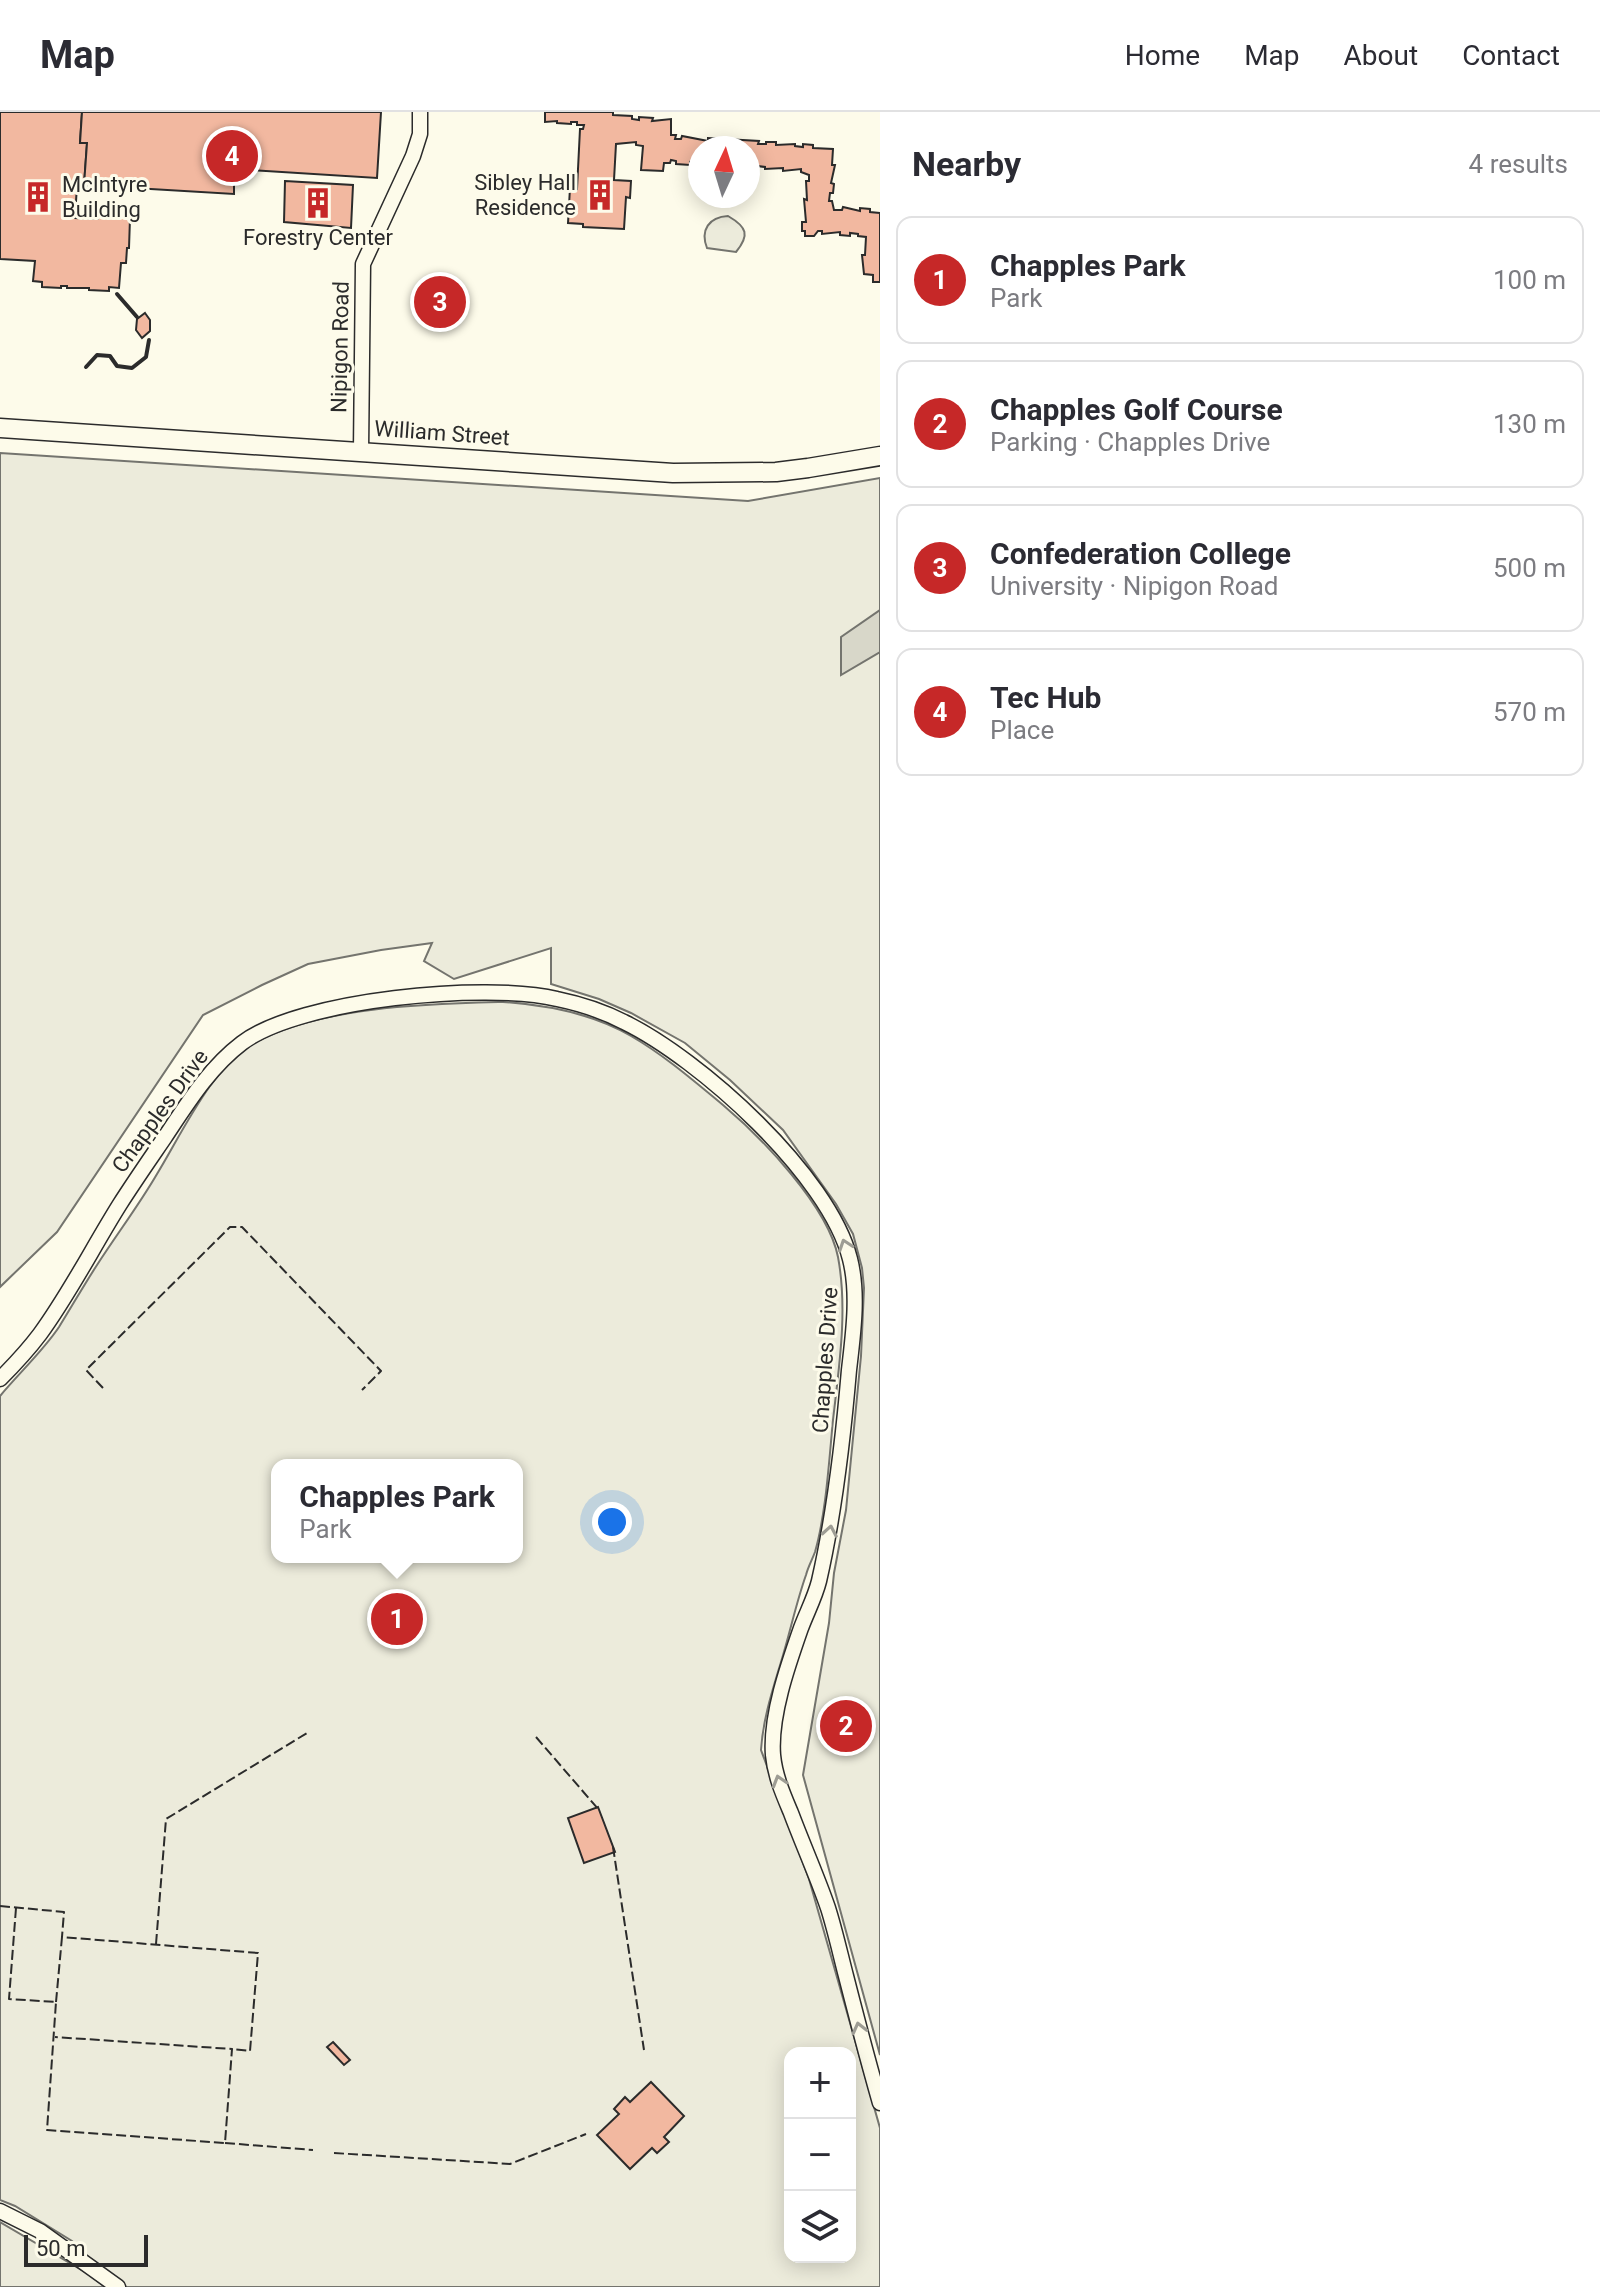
<!DOCTYPE html>
<meta charset="utf-8">
<style>
:root{--surface:#fff;--page:#f7f7f7;--text:#2b2b33;--muted:#7c7c81;--line:#e1e1e2;--accent:#c62828}
body{margin:0;font-family:Roboto,sans-serif;background:var(--page);color:var(--text)}
.controls{position:absolute;right:24px;bottom:24px;display:grid;overflow:hidden;border-radius:16px;box-shadow:0 4px 20px #0003}
.controls button{width:72px;height:72px;display:grid;place-items:center;padding:0;border:0;border-bottom:2px solid var(--line);background:var(--surface);color:var(--text);font:40px sans-serif}
.compass{position:absolute;left:688px;top:24px;width:72px;height:72px;border-radius:50%;background:var(--surface);box-shadow:0 4px 20px #0003;rotate:4deg}
.scale{position:absolute;left:24px;bottom:20px;width:124px;box-sizing:border-box;padding-left:8px;border:4px solid #2b2b2b;border-top:0;font-size:22px;line-height:28px;white-space:nowrap;color:#2b2b2b;-webkit-text-stroke:6px #fdfbea;paint-order:stroke}
.you{position:absolute;left:612px;top:1410px;width:28px;height:28px;margin:-20px;border:6px solid #fff;border-radius:50%;background:#1a73e8;box-shadow:0 0 0 12px #1a73e833}
.badge{display:grid;place-items:center;width:52px;height:52px;border-radius:50%;background:var(--accent);color:#fff;font-size:26px;font-weight:700}
.pin{position:absolute;translate:-50% -50%;border:4px solid #fff;box-shadow:0 2px 8px #0006}
.popup{position:absolute;left:271px;top:1347px;width:252px;height:104px;box-sizing:border-box;display:grid;place-content:center;border-radius:16px;background:var(--surface);filter:drop-shadow(0 2px 6px #0005);font-size:26px;white-space:nowrap;color:var(--muted)}
.popup b{font-size:30px;color:var(--text)}
.popup::after{content:'';position:absolute;left:50%;top:100%;margin-left:-16px;border:16px solid transparent;border-top-color:var(--surface)}
.list{margin:0;padding:0;list-style:none}
h2{display:flex;justify-content:space-between;align-items:center;height:104px;margin:0;padding:0 32px;font-size:34px}
h2 small{font-size:26px;font-weight:400;color:var(--muted)}
.list li{display:grid;grid-template-columns:52px 1fr auto;gap:24px;align-items:center;box-sizing:border-box;height:128px;margin:0 16px 16px;padding:0 16px;border:2px solid var(--line);border-radius:16px}
.list b{display:block;font-size:30px;white-space:nowrap}
.list p{margin:0;font-size:26px;white-space:nowrap;color:var(--muted)}
.list em{font-size:26px;font-style:normal;color:var(--muted)}
.icon{flex:none;width:44px;height:44px;fill:none;stroke:currentColor;stroke-width:2;stroke-linecap:round;stroke-linejoin:round}
.map{position:relative;flex:none;width:880px;height:2175px;overflow:hidden}
header{display:flex;align-items:center;gap:48px;box-sizing:border-box;height:112px;padding:0 40px;background:var(--surface);border-bottom:2px solid var(--line)}
header strong{font-size:38px}
nav{display:flex;gap:44px;margin-inline-start:auto;font-size:28px}
main{display:flex}
aside{flex:1;background:var(--surface)}
.map>svg:first-child{display:block}
.green{fill:#ecebdb;stroke:#74746e;stroke-width:2;fill-rule:evenodd}
.water{fill:#d8d7c9;stroke:#74746e;stroke-width:2}
.building{fill:#f2b8a0;stroke:#2b2b2b;stroke-width:2}
.lines{fill:none;stroke-linecap:round;stroke-linejoin:round}
.minor-casing{stroke:#2b2b2b;stroke-width:17}
.tertiary-casing{stroke:#2b2b2b;stroke-width:21}
.minor{stroke:#fdfbea;stroke-width:14}
.tertiary{stroke:#fdfbea;stroke-width:18}
.fence{stroke:#2b2b2b;stroke-width:2;stroke-dasharray:10 4;stroke-linecap:butt}
.wall{stroke:#2b2b2b;stroke-width:4}
.oneway{stroke:#9e9d94}
.labels{text-anchor:middle;dominant-baseline:central;stroke-width:6;stroke-linejoin:round;paint-order:stroke}
.poi-label{font-size:22px;fill:#2b2b2b;stroke:#fdfbea;text-anchor:end}
.street-label{font-size:22px;fill:#2b2b2b;stroke:#fdfbea}
</style>
<header>
<strong>Map</strong>
<nav><a>Home</a><a>Map</a><a>About</a><a>Contact</a></nav>
</header>
<main>
<div class="map">
<svg width="880" height="2175" viewBox="0 0 880 2175">
<rect width="100%" height="100%" fill="#fdfbea"/>
<g class="green">
<path d="M 728,104 C 747,115 750,123 736,140 L 707,136 C 700,118 709,105 728,104 Z"/>
<polygon points="0,341 748,389 880,366 880,1943 803,1663 829,1511 834,1461 846,1398 861,1244 864,1176 862,1156 853,1122 836,1092 783,1018 730,968 685,931 631,901 599,887 551,872 551,836 454,867 424,849 432,831 381,838 308,852 262,873 203,903 57,1120 0,1175"/>
<path d="M 503,890 C 547,893 592,901 631,924 C 664,943 694,969 723,993 C 762,1026 828,1094 838,1145 C 848,1198 839,1255 833,1308 C 829,1349 826,1402 815,1440 C 812,1448 808,1455 806,1463 C 796,1491 790,1521 781,1550 C 772,1580 763,1607 761,1638 L 809,1767 L 880,2016 L 880,2175 L 118,2175 L 72,2129 L 15,2094 L 0,2088 L 0,1284 C 19,1261 43,1239 59,1215 C 72,1194 84,1173 97,1153 C 117,1122 139,1093 157,1062 C 181,1023 213,953 254,931 C 322,894 427,892 503,890 ZM 277,1353 L 517,1353 L 517,1445 L 277,1445 ZM 790,1941 L 850,1941 L 850,2145 L 790,2145 Z"/>
<polygon points="0,2110 90,2163 105,2175 0,2175"/>
</g>
<polygon class="water" points="880,498 880,540 841,563 841,525"/>
<g class="building">
<polygon points="0,0 82,0 80,31 87,31 84,73 77,73 75,106 98,107 99,104 108,96 115,105 130,106 129,136 127,136 126,151 121,151 119,176 109,175 109,179 89,178 89,176 67,176 67,174 61,174 61,176 42,175 42,170 33,169 35,149 0,147"/>
<polygon points="82,0 381,0 377,66 234,57 234,82 84,73 87,31 80,31"/>
<polygon points="545,0 613,0 613,3 632,4 632,7 639,8 639,5 653,6 652,9 671,7 671,23 676,23 675,27 681,27 682,24 708,29 708,26 759,29 758,32 766,32 766,30 776,30 776,33 795,32 795,34 803,35 803,32 813,33 813,36 833,37 832,53 835,53 831,71 834,72 833,81 830,81 829,89 832,89 834,98 842,98 843,95 860,99 860,96 870,97 870,100 880,101 880,170 873,170 873,163 864,162 862,143 865,143 866,125 858,124 858,122 850,121 850,124 840,123 840,120 822,122 822,119 818,119 814,124 805,124 805,119 802,119 802,110 806,110 804,87 807,88 806,69 809,69 809,63 801,60 801,57 783,59 783,56 765,57 765,55 757,54 757,58 748,57 748,36 700,36 700,53 690,50 690,53 676,52 676,49 671,48 670,51 664,51 663,59 641,58 643,34 636,33 636,30 616,32 614,68 631,69 630,86 626,85 624,117 583,115 583,112 568,111 570,76 577,77 580,17 583,17 584,13 577,13 577,10 571,10 571,12 557,11 557,9 545,10"/>
<polygon points="285,69 353,73 351,116 284,110"/>
<polygon points="145,201 150,208 150,219 142,226 136,218 137,207"/>
<polygon points="598,1695 615,1740 584,1751 568,1706"/>
<polygon points="333,1930 350,1948 344,1953 327,1935"/>
<polygon points="651,1970 684,2004 664,2025 669,2030 657,2041 652,2036 630,2057 597,2023 619,2002 614,1997 625,1985 630,1990"/>
</g>
<g class="lines">
<defs>
<g id="minor">
<polyline points="361,339 363,152 413,44 420,22 420,0"/>
<path d="M 0,1267 C 14,1253 28,1238 40,1222 C 70,1181 93,1135 120,1092 C 134,1070 150,1047 165,1025 C 187,992 209,956 242,931 C 300,887 486,870 557,887 C 581,892 603,899 624,910 C 700,947 829,1063 850,1147 C 859,1182 853,1223 849,1258 C 843,1329 835,1399 819,1469 C 815,1485 807,1500 801,1516 C 788,1553 770,1604 773,1643 C 775,1664 783,1682 791,1701 C 803,1733 817,1764 828,1796 C 835,1818 840,1841 846,1864 C 857,1907 868,1949 880,1991"/>
<polyline points="0,2099 40,2119 118,2175"/>
</g>
<polyline id="tertiary" points="0,316 673,361 776,360 808,356 880,344"/>
</defs>
<use href="#minor" class="minor-casing"/>
<use href="#tertiary" class="tertiary-casing"/>
<use href="#minor" class="minor"/>
<use href="#tertiary" class="tertiary"/>
<g class="fence">
<polyline points="103,1276 86,1258 230,1115 242,1115 381,1259 362,1278"/>
<polyline points="536,1625 599,1698"/>
<polyline points="613,1735 644,1938"/>
<polyline points="0,1794 64,1800 62,1825"/>
<polyline points="16,1796 9,1887 56,1890 47,2018 225,2031 232,1937 55,1925"/>
<polyline points="156,1832 166,1707 307,1621"/>
<polyline points="56,1890 62,1825 258,1841 250,1939 232,1937"/>
<polyline points="225,2031 313,2038"/>
<polyline points="334,2041 510,2052 586,2022"/>
</g>
<g class="wall">
<polyline points="117,182 137,205"/>
<polyline points="86,255 97,243 110,244 117,254 132,256 146,245 149,228"/>
</g>
</g>
<defs><path id="oneway-chevron" d="M-2-3.5L2.5 0L-2 3.5" fill="none" stroke-width="1.6" stroke-linecap="round" stroke-linejoin="round" transform="scale(2)"/></defs>
<g class="oneway">
<use href="#oneway-chevron" transform="translate(845 1133) rotate(-109)"/>
<use href="#oneway-chevron" transform="translate(830 1419) rotate(-80)"/>
<use href="#oneway-chevron" transform="translate(779 1669) rotate(-107)"/>
<use href="#oneway-chevron" transform="translate(859 1916) rotate(-104)"/>
</g>
<defs>
<symbol id="building-bare" viewBox="-9 -9 18 18"><path d="M-4-6H4V6H1V3H-1V6H-4ZM-2.5-4.3h1.7v1.8h-1.7ZM.8-4.3h1.7v1.8H.8ZM-2.5-1h1.7V.8h-1.7ZM.8-1h1.7V.8H.8Z" fill="#c62828" stroke="#fdfbea" stroke-width="2.5" paint-order="stroke"/></symbol>
</defs>
<g fill-rule="evenodd">
<use href="#building-bare" x="578" y="61" width="44" height="44"/>
<use href="#building-bare" x="16" y="63" width="44" height="44"/>
<use href="#building-bare" x="296" y="69" width="44" height="44"/>
</g>
<g class="labels">
<g class="poi-label">
<text x="576" y="70">Sibley Hall<tspan x="576" dy="25">Residence</tspan></text>
<text x="62" y="72" text-anchor="start">McIntyre<tspan x="62" dy="25">Building</tspan></text>
<text x="318" y="125" text-anchor="middle">Forestry Center</text>
</g>
<g class="street-label">
<text transform="translate(340 235) rotate(-89)">Nipigon Road</text>
<text transform="translate(442 321) rotate(4)">William Street</text>
<text transform="translate(160 999) rotate(-54)">Chapples Drive</text>
<text transform="translate(825 1248) rotate(-86)">Chapples Drive</text>
</g>
</g>
</svg>
<div class="controls">
<button>+</button>
<button>−</button>
<button><svg class="icon" aria-label="layers" viewBox="0 0 24 24"><path d="M12 4l9 5-9 5-9-5zM3 14l9 5 9-5"/></svg></button>
</div>
<svg class="compass" viewBox="-18 -18 36 36"><path d="M0-13l5 13h-10z" fill="#e53935"/><path d="M0 13l5-13h-10z" fill="#7c7c81"/></svg>
<div class="scale">50 m</div>
<div class="you"></div>
<div class="pin badge" style="left:397px;top:1507px">1</div>
<div class="popup"><b>Chapples Park</b>Park</div>
<div class="pin badge" style="left:846px;top:1614px">2</div>
<div class="pin badge" style="left:440px;top:190px">3</div>
<div class="pin badge" style="left:232px;top:44px">4</div>
</div>
<aside>
<h2>Nearby<small>4 results</small></h2>
<ul class="list">
<li><span class="badge">1</span><div><b>Chapples Park</b><p>Park</p></div><em>100 m</em></li>
<li><span class="badge">2</span><div><b>Chapples Golf Course</b><p>Parking · Chapples Drive</p></div><em>130 m</em></li>
<li><span class="badge">3</span><div><b>Confederation College</b><p>University · Nipigon Road</p></div><em>500 m</em></li>
<li><span class="badge">4</span><div><b>Tec Hub</b><p>Place</p></div><em>570 m</em></li>
</ul>
</aside>
</main>
